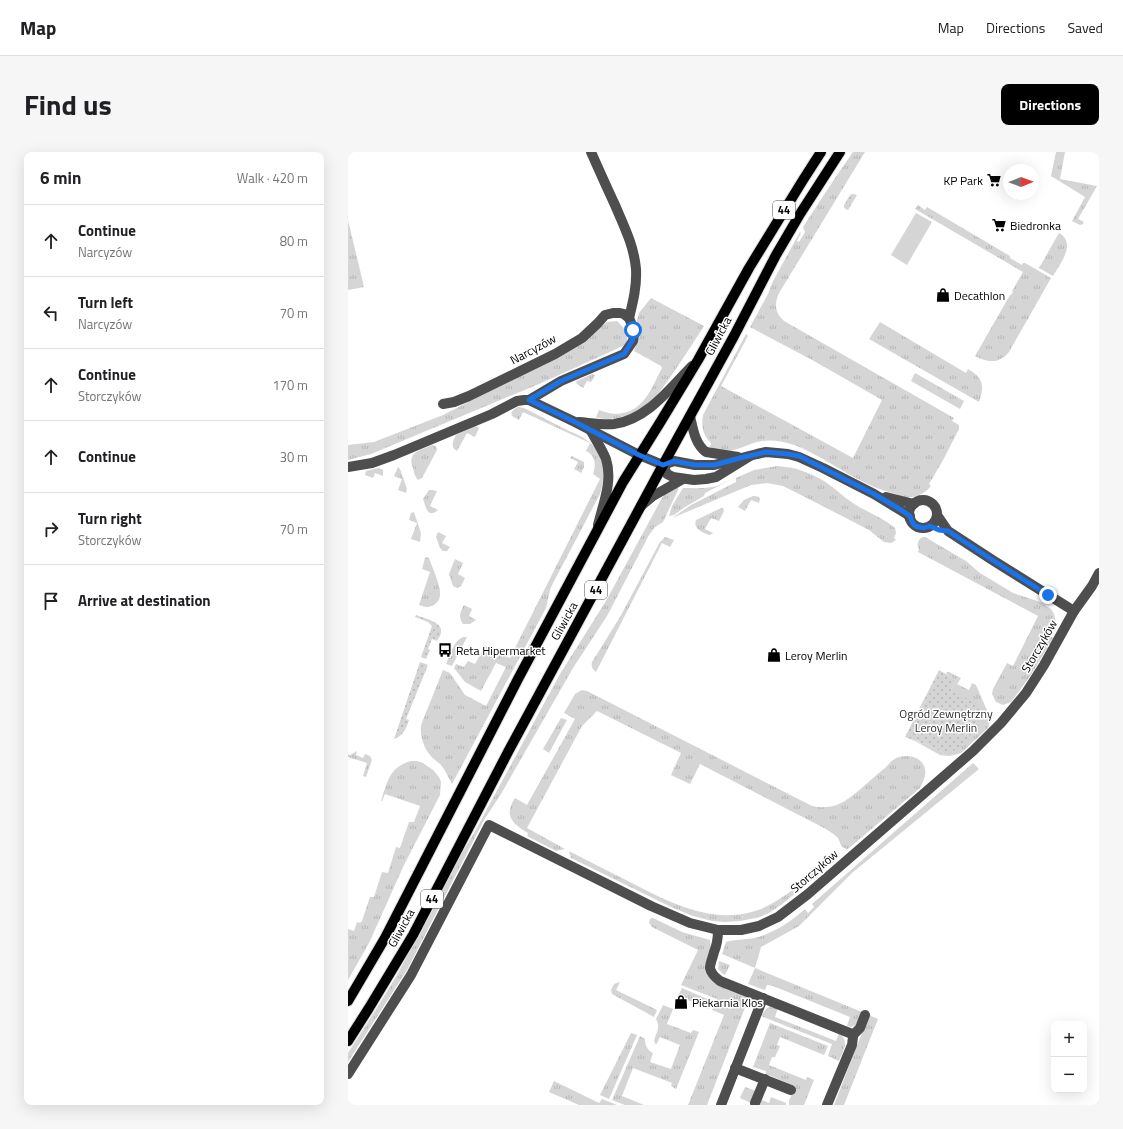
<!DOCTYPE html>
<meta charset="utf-8">
<style>
:root{--surface:#fff;--page:#f6f6f6;--text:#202124;--muted:#757577;--line:#e0e0e0;--accent:#000}
body{margin:0;font-family:"Titillium Web",sans-serif;background:var(--page);color:var(--text)}
.controls{position:absolute;right:12px;bottom:12px;display:grid;overflow:hidden;border-radius:8px;box-shadow:0 4px 16px #0002}
.controls button{width:36px;height:36px;display:grid;place-items:center;padding:0;border:0;border-bottom:1px solid var(--line);background:var(--surface);color:var(--text);font:20px sans-serif}
.compass{position:absolute;left:655px;top:12px;width:36px;height:36px;border-radius:50%;background:var(--surface);box-shadow:0 4px 16px #0002;rotate:89deg}
.stop{position:absolute;width:12px;height:12px;margin:-9px;border:3px solid #1a73e8;border-radius:50%;background:#fff}
.stop.end{background:#1a73e8;border-color:#fff;box-shadow:0 1px 4px #0008}
.list{margin:0;padding:0;list-style:none}
h2{display:flex;justify-content:space-between;align-items:center;height:52px;margin:0;padding:0 16px;font-size:17px}
h2 small{font-size:13px;font-weight:400;color:var(--muted)}
.list li{display:grid;grid-template-columns:26px 1fr auto;gap:12px;align-items:center;box-sizing:border-box;height:72px;padding:0 16px;border-top:1px solid var(--line)}
.list b{display:block;font-size:15px;white-space:nowrap}
.list p{margin:0;font-size:13px;white-space:nowrap;color:var(--muted)}
.list em{font-size:13px;font-style:normal;color:var(--muted)}
.icon{flex:none;width:22px;height:22px;fill:none;stroke:currentColor;stroke-width:2;stroke-linecap:round;stroke-linejoin:round}
.map{position:relative;flex:none;width:751px;height:953px;overflow:hidden;border-radius:8px}
header{display:flex;align-items:center;gap:24px;box-sizing:border-box;height:56px;padding:0 20px;background:var(--surface);border-bottom:1px solid var(--line)}
header strong{font-size:19px}
nav{display:flex;gap:22px;margin-inline-start:auto;font-size:14px}
.intro{display:flex;align-items:center;justify-content:space-between;box-sizing:border-box;height:96px;padding:0 24px}
h1{margin:0;font-size:28px}
.button{padding:10px 18px;border-radius:8px;background:var(--accent);color:#fff;font-size:14px;font-weight:700}
main{display:flex;gap:24px;padding:0 24px}
aside{flex:1;background:var(--surface);border-radius:8px;box-shadow:0 4px 16px #0002}
.map>svg:first-child{display:block}
.grass{fill:url(#grass-tufts)}
.park{fill:#d5d5d5}
.garden{fill:url(#garden-dots)}
.lines{fill:none;stroke-linecap:round;stroke-linejoin:round}
.major-casing{stroke:#dbdbdb;stroke-width:12}
.minor{stroke:#4e4e4e;stroke-width:10}
.major{stroke:#000;stroke-width:10}
.route{stroke:#1a73e8;stroke-width:5}
.labels{text-anchor:middle;dominant-baseline:central;stroke-width:3;stroke-linejoin:round;paint-order:stroke}
.shield{fill:#fff;stroke:#4c4c4c;stroke-width:1}
.shield-label{font-size:11px;font-weight:bold;fill:#000}
.poi-label{font-size:12px;fill:#000;stroke:#fff;text-anchor:start}
.street-label{font-size:12px;fill:#000;stroke:#fff}
.park-label{font-size:12px;fill:#2c2c2c;stroke:#fff}
</style>
<header>
<strong>Map</strong>
<nav><a>Map</a><a>Directions</a><a>Saved</a></nav>
</header>
<div class="intro"><h1>Find us</h1><a class="button">Directions</a></div>
<main>
<aside>
<h2>6 min<small>Walk · 420 m</small></h2>
<ul class="list">
<li><svg class="icon" aria-label="ahead" viewBox="0 0 24 24"><path d="M12 20V5M6 11l6-6 6 6"/></svg><div><b>Continue</b><p>Narcyzów</p></div><em>80 m</em></li>
<li><svg class="icon" aria-label="left" viewBox="0 0 24 24"><path d="M17 20v-9H6M10 6l-5 5 5 5"/></svg><div><b>Turn left</b><p>Narcyzów</p></div><em>70 m</em></li>
<li><svg class="icon" aria-label="ahead" viewBox="0 0 24 24"><path d="M12 20V5M6 11l6-6 6 6"/></svg><div><b>Continue</b><p>Storczyków</p></div><em>170 m</em></li>
<li><svg class="icon" aria-label="ahead" viewBox="0 0 24 24"><path d="M12 20V5M6 11l6-6 6 6"/></svg><div><b>Continue</b></div><em>30 m</em></li>
<li><svg class="icon" aria-label="right" viewBox="0 0 24 24"><path d="M7 20v-9h11M14 6l5 5-5 5"/></svg><div><b>Turn right</b><p>Storczyków</p></div><em>70 m</em></li>
<li><svg class="icon" aria-label="arrive" viewBox="0 0 24 24"><path d="M6 21V4h12l-3 4 3 4H6"/></svg><div><b>Arrive at destination</b></div></li>
</ul>
</aside>
<div class="map">
<svg width="751" height="953" viewBox="0 0 751 953">
<defs>
<pattern id="grass-tufts" width="24" height="20" patternUnits="userSpaceOnUse"><rect width="24" height="20" fill="#d5d5d5"/><path d="M3 7l-1-3M5 7V3M7 7l1-3M15 17l-1-3M17 17v-4M19 17l1-3" fill="none" stroke="#b5b5b5"/></pattern>
<pattern id="garden-dots" width="8" height="8" patternUnits="userSpaceOnUse"><rect width="8" height="8" fill="#d5d5d5"/><path d="M2 2h.1M6 6h.1" fill="none" stroke="#b5b5b5" stroke-width="1.8" stroke-linecap="round"/></pattern>
</defs>
<rect width="100%" height="100%" fill="#fff"/>
<g class="grass">
<path d="M 505,0 L 517,0 L 431,141 C 426,152 427,161 436,169 L 606,266 L 604,269 L 611,273 L 611,277 L 594,310 L 581,332 L 583,334 C 578,340 571,345 563,345 C 558,346 552,344 548,342 C 514,334 487,312 456,297 C 443,291 429,287 414,289 C 394,292 384,306 362,295 L 363,291 C 355,283 353,275 355,263 L 398,182 L 400,184 L 373,234 L 505,306 L 534,248 L 466,209 L 402,175 L 420,142 L 425,129 L 452,80 L 453,81 L 449,89 L 451,90 L 457,80 L 455,75 L 487,26 Z"/>
<polygon points="708,0 717,0 712,27 749,34 730,67 736,70 735,72 732,73 724,69 737,45 703,24"/>
<path d="M 570,53 L 577,58 L 579,55 L 662,104 L 662,106 L 674,113 L 675,111 L 677,111 L 703,126 L 661,200 C 651,212 640,211 627,204 L 662,143 L 663,143 L 665,140 L 664,139 L 675,120 L 567,57 Z"/>
<polygon points="0,68 16,135 0,138"/>
<path d="M 711,81 C 729,91 712,112 705,124 L 691,116 Z"/>
<path d="M 303,146 L 356,174 C 346,190 336,205 325,221 C 315,236 304,252 287,260 C 281,263 275,264 269,266 C 262,267 255,268 248,265 L 251,258 C 261,262 269,263 279,260 C 298,254 305,233 314,216 L 313,214 L 286,199 L 291,185 L 289,168 L 291,161 Z"/>
<path d="M 269,169 C 276,176 285,185 275,194 L 191,232 L 23,302 L 0,308 L 0,293 L 26,290 L 95,263 L 222,198 L 259,170 Z"/>
<path d="M 532,170 L 618,221 L 620,217 C 635,226 637,233 631,250 L 521,187 Z"/>
<polygon points="567,221 616,249 612,257 563,229"/>
<polygon points="244,222 247,223 243,230 239,229 235,236 229,232 228,230 229,229"/>
<path d="M 170,255 L 176,256 C 189,263 202,269 215,276 C 223,280 232,283 240,289 C 257,301 258,323 252,342 L 204,433 L 202,438 L 198,456 L 104,632 C 100,625 97,617 92,612 C 89,609 85,607 82,603 C 75,595 72,583 73,573 L 95,518 L 102,521 L 117,543 L 138,554 L 158,515 L 148,511 L 133,539 L 117,530 L 106,516 L 108,512 L 116,515 L 120,509 L 127,512 L 137,494 L 145,498 L 146,501 L 144,505 L 148,507 L 151,503 L 154,503 L 162,506 L 252,327 L 245,322 C 248,313 248,304 238,299 L 242,291 L 175,260 L 171,268 L 164,264 C 162,260 166,257 170,255 Z"/>
<path d="M 127,274 L 130,275 L 131,276 L 127,285 L 119,281 L 109,299 C 102,295 105,289 108,283 Z"/>
<path d="M 84,293 L 88,294 L 89,298 L 74,326 L 70,328 C 67,325 66,321 65,316 C 59,300 71,299 84,293 Z"/>
<polygon points="224,304 236,310 236,315 233,321 226,317 230,310 222,306"/>
<path d="M 429,314 C 448,315 468,322 483,334 C 490,339 496,345 502,349 C 516,359 534,365 547,376 L 548,381 L 546,386 L 548,388 L 543,391 L 536,390 L 521,378 L 459,346 L 435,334 L 419,331 L 403,333 L 324,366 L 343,353 L 388,330 L 388,326 L 406,318 Z"/>
<polygon points="50,315 52,317 59,337 58,341 50,338 54,327 46,324"/>
<polygon points="31,316 35,318 35,324 27,321 25,326 17,323 18,319"/>
<path d="M 384,327 L 357,341 L 356,344 L 337,355 L 326,363 L 321,364 L 324,354 L 335,336 C 346,336 358,337 369,334 C 374,332 379,329 384,327 Z"/>
<polygon points="330,334 330,338 315,370 307,375 301,383 259,464 225,516 153,642 136,668 59,818 0,910 0,901 27,859 49,823 112,704 126,681 212,522 258,449 314,346 317,342"/>
<path d="M 81,338 L 84,338 L 89,339 L 82,354 L 90,358 C 79,367 78,355 75,347 Z"/>
<path d="M 405,344 C 408,344 410,344 412,347 L 411,351 L 403,348 L 397,359 L 390,355 L 396,348 Z"/>
<path d="M 373,356 L 375,356 L 376,359 L 371,369 L 363,366 L 357,377 L 365,381 L 364,382 L 361,383 C 354,380 345,377 348,368 Z"/>
<polygon points="66,360 73,381 72,390 63,387 69,371 61,368 63,361"/>
<polygon points="90,380 98,384 94,391 102,395 99,399 95,399 92,396 88,385"/>
<path d="M 317,385 L 326,388 L 322,395 L 314,391 L 248,520 C 244,517 243,514 244,510 L 272,465 L 312,390 Z"/>
<path d="M 575,385 L 577,385 L 618,409 L 632,421 L 665,441 L 692,450 L 703,457 L 706,462 L 708,471 L 702,484 L 705,486 L 683,523 L 663,550 L 655,553 L 648,550 L 644,542 L 645,537 L 659,511 L 665,514 L 690,464 L 570,400 L 571,397 C 568,393 570,387 575,385 Z"/>
<path d="M 78,405 L 81,406 C 84,415 93,434 92,442 C 92,447 90,450 86,453 C 81,456 76,455 71,453 L 82,420 L 74,417 L 77,406 Z"/>
<polygon points="107,407 115,411 110,422 117,426 113,434 109,436 105,434 101,422"/>
<path d="M 116,453 L 124,457 L 121,464 L 128,468 L 122,472 L 115,472 C 110,465 112,460 116,453 Z"/>
<path d="M 115,485 L 119,485 L 104,514 L 98,512 C 102,503 105,489 115,485 Z"/>
<polygon points="599,520 601,520 613,526 609,532 621,538 624,531 628,533 641,563 642,568 640,576 613,601 606,603 601,604 592,603 567,589 568,588 574,592 576,591 596,601 603,538 608,528 598,522"/>
<path d="M 234,538 L 239,539 L 464,654 C 473,656 482,656 491,652 C 505,646 524,626 537,616 C 540,613 544,608 548,606 C 562,600 580,607 577,624 C 576,628 574,632 572,636 L 500,697 C 490,696 494,689 488,684 C 484,681 480,678 476,676 L 352,612 L 342,632 L 323,623 L 333,601 L 249,559 L 234,574 L 179,676 L 217,697 L 208,699 L 179,684 L 180,681 C 165,672 155,664 167,646 L 179,653 L 227,567 L 216,561 L 227,542 Z"/>
<polygon points="213,566 219,568 201,601 195,597"/>
<polygon points="9,599 8,603 15,606 17,602 22,604 24,608 18,625 15,624 19,611 0,605 0,602 2,603"/>
<path d="M 63,609 L 69,609 L 75,611 L 85,618 L 91,625 L 93,630 L 92,643 L 56,713 L 21,791 L 0,828 L 0,777 L 6,779 L 9,770 L 12,771 L 14,769 L 22,745 L 26,745 L 34,720 L 40,721 L 48,695 L 52,696 L 61,670 L 66,670 L 72,654 L 37,642 L 34,649 L 33,649 C 39,631 41,615 63,609 Z"/>
<path d="M 625,611 L 631,617 L 504,721 L 451,774 L 413,795 L 407,816 L 514,860 L 508,873 L 503,875 L 499,874 L 502,865 L 425,834 L 419,833 L 417,838 L 400,832 L 407,816 L 374,802 L 378,790 C 387,787 397,788 406,786 C 426,781 441,771 457,757 L 460,761 L 466,755 L 464,752 Z"/>
<path d="M 221,699 C 240,709 260,719 280,729 C 320,750 367,775 413,757 C 439,746 467,720 487,699 L 490,702 L 490,706 L 433,753 L 421,761 L 408,766 L 392,769 L 377,770 L 364,769 L 345,764 L 323,755 L 223,706 Z"/>
<polygon points="304,766 305,766 334,780 362,788 363,795 358,817 402,846 406,850 406,856 398,853 359,953 340,953 376,863 364,858 369,847 333,833 350,798 304,775 301,771 302,767"/>
<polygon points="371,809 382,813 377,823 374,821 370,817"/>
<polygon points="272,830 268,838 309,858 306,865 264,842 263,838 266,832"/>
<polygon points="334,836 364,849 361,857 330,844"/>
<path d="M 315,853 L 325,857 L 319,872 L 343,881 L 345,878 L 351,880 L 328,937 L 323,934 L 324,931 L 285,916 L 274,944 L 296,953 L 277,953 L 264,948 L 292,884 L 297,887 C 297,893 299,898 305,901 L 302,910 L 323,917 L 332,893 L 312,885 L 308,893 L 306,889 C 308,880 313,877 308,867 Z"/>
<path d="M 421,855 L 430,856 L 427,865 L 488,889 L 491,881 C 502,889 495,899 491,909 L 480,904 L 484,892 L 413,864 L 418,857 Z"/>
<polygon points="521,863 530,867 496,953 486,953"/>
<polygon points="422,871 480,894 476,903 432,885 429,893 432,894 427,905 424,905 421,913 458,928 459,925 466,928 456,953 441,953 441,949 447,934 418,922 418,919 405,915"/>
<polygon points="283,881 289,883 261,947 252,943"/>
<polygon points="206,929 251,951 254,947 269,953 231,953 201,940"/>
<polygon points="397,935 408,939 403,951 392,946"/>
<polygon points="423,945 438,951 438,953 406,953 412,947 421,951"/>
</g>
<polygon class="park" points="568,61 584,70 559,113 543,103"/>
<g class="garden">
<polygon points="504,42 509,43 500,58 496,56 496,53 502,43"/>
<path d="M 68,463 C 75,466 95,470 93,480 C 93,483 90,487 89,489 L 84,487 L 80,497 L 82,498 L 78,507 L 73,505 L 84,474 L 80,470 L 67,465 Z"/>
<path d="M 72,510 L 80,513 L 58,567 L 61,568 C 58,577 55,584 46,587 Z"/>
<polygon points="591,518 608,528 603,538 633,554 635,567 619,589 601,602 596,601 576,591 574,592 569,588 567,589 557,585"/>
</g>
<g class="lines">
<defs>
<g id="major">
<polyline points="0,849 37,786 170,527 275,330 313,269 350,208 401,116 455,28 473,0"/>
<polyline points="0,889 21,856 65,783 160,600 315,313 386,184 428,103 452,62 492,0"/>
</g>
</defs>
<use href="#major" class="major-casing"/>
<g class="minor">
<path d="M 243,0 C 251,18 259,36 267,53 C 276,74 286,94 288,117 C 289,134 285,150 281,166"/>
<polyline points="95,252 106,250 121,244 207,202 234,186 250,171 257,163 265,161 272,161 276,162 281,166 284,173 286,183 285,189 276,202 213,229 181,248"/>
<path d="M 342,264 C 345,277 347,292 358,300 L 390,305"/>
<path d="M 231,270 C 243,271 254,273 266,272 C 299,268 322,236 344,214"/>
<path d="M 242,277 C 247,287 254,297 258,307 C 265,329 255,352 250,373"/>
<polyline points="315,313 326,309 347,313 366,313 409,302 418,300 440,302 451,305 475,316 526,342 562,364"/>
<polyline points="0,315 24,311 46,303 144,262 169,249 176,248 181,248 227,270 291,303 315,313 319,322 325,325 346,328 358,327 368,325 402,304"/>
<polyline points="538,345 566,352"/>
<circle cx="575" cy="362" r="14"/>
<polyline points="293,354 305,344 335,327"/>
<polyline points="589,363 600,379 646,409 726,459"/>
<path d="M 370,778 C 370,786 369,793 366,800 C 365,805 362,811 362,816 C 363,822 368,826 372,829 L 504,882 L 505,885 L 504,893 L 479,953"/>
<polyline points="505,883 512,876 517,863"/>
<polyline points="387,916 443,938"/>
<polyline points="0,922 63,823 141,673 303,754 342,771 370,778 393,778 411,774 430,765 460,742 625,599 653,571 678,541 696,513 726,459 744,434 751,421"/>
<polyline points="407,951 417,927"/>
<polyline points="373,953 415,846"/>
</g>
<use href="#major" class="major"/>
</g>
<g class="lines">
<polyline class="route" points="285,178 286,183 284,189 276,202 213,229 181,248 227,270 291,303 315,313 326,309 347,313 366,313 392,306 418,300 440,302 451,304 526,342 553,358 562,364 564,370 567,374 576,376 582,374 591,378 600,379 646,409 700,443"/>
</g>
<defs>
<symbol id="supermarket-bare" viewBox="-9 -9 18 18"><path d="M-6-5.5h2.5l.6 2H6L4.5 2H-2.5L-4.4-4H-6ZM-1.5 3.2a1.3 1.3 0 1 0 .1 0ZM3 3.2a1.3 1.3 0 1 0 .1 0Z" fill="#000" stroke="#fff" stroke-width="2.5" paint-order="stroke"/></symbol>
<symbol id="shop-bare" viewBox="-9 -9 18 18"><path d="M-5-2.5h2.3a2.7 3.5 0 0 1 5.4 0H5L5.5 6h-11ZM-1.5-2.5h3a1.5 2.3 0 0 0-3 0Z" fill="#000" stroke="#fff" stroke-width="2.5" paint-order="stroke"/></symbol>
<symbol id="bus-bare" viewBox="-9 -9 18 18"><path d="M-5-6H5V4H4V6H2V4H-2V6H-4V4H-5ZM-3.5-4V0h7V-4ZM-3.5 1.2v1.5H-2V1.2ZM2 1.2v1.5H3.5V1.2Z" fill="#000" stroke="#fff" stroke-width="2.5" paint-order="stroke"/></symbol>
</defs>
<g fill-rule="evenodd">
<use href="#supermarket-bare" x="636" y="18" width="20" height="20"/>
<use href="#supermarket-bare" x="641" y="63" width="20" height="20"/>
<use href="#shop-bare" x="585" y="133" width="20" height="20"/>
<use href="#bus-bare" x="87" y="488" width="20" height="20"/>
<use href="#shop-bare" x="416" y="493" width="20" height="20"/>
<use href="#shop-bare" x="323" y="840" width="20" height="20"/>
</g>
<g class="labels">
<g class="shield">
<rect x="425" y="49" width="22" height="18" rx="3"/>
<rect x="237" y="429" width="22" height="18" rx="3"/>
<rect x="73" y="738" width="22" height="18" rx="3"/>
</g>
<g class="shield-label">
<text x="436" y="58">44</text>
<text x="248" y="438">44</text>
<text x="84" y="747">44</text>
</g>
<g class="poi-label">
<text x="635" y="28" text-anchor="end">KP Park</text>
<text x="662" y="73">Biedronka</text>
<text x="606" y="143">Decathlon</text>
<text x="108" y="498">Reta Hipermarket</text>
<text x="437" y="503">Leroy Merlin</text>
<text x="344" y="850">Piekarnia Klos</text>
</g>
<g class="street-label">
<text transform="translate(370 184) rotate(-62)">Gliwicka</text>
<text transform="translate(185 197) rotate(-28)">Narcyzów</text>
<text transform="translate(216 469) rotate(-61)">Gliwicka</text>
<text transform="translate(691 494) rotate(-60)">Storczyków</text>
<text transform="translate(466 719) rotate(-41)">Storczyków</text>
<text transform="translate(53 776) rotate(-61)">Gliwicka</text>
</g>
<g class="park-label">
<text x="598" y="561">Ogród Zewnętrzny<tspan x="598" dy="14">Leroy Merlin</tspan></text>
</g>
</g>
</svg>
<div class="controls">
<button>+</button>
<button>−</button>
</div>
<svg class="compass" viewBox="-18 -18 36 36"><path d="M0-13l5 13h-10z" fill="#e53935"/><path d="M0 13l5-13h-10z" fill="#757577"/></svg>
<div class="stop" style="left:285px;top:178px"></div>
<div class="stop end" style="left:700px;top:443px"></div>
</div>
</main>
